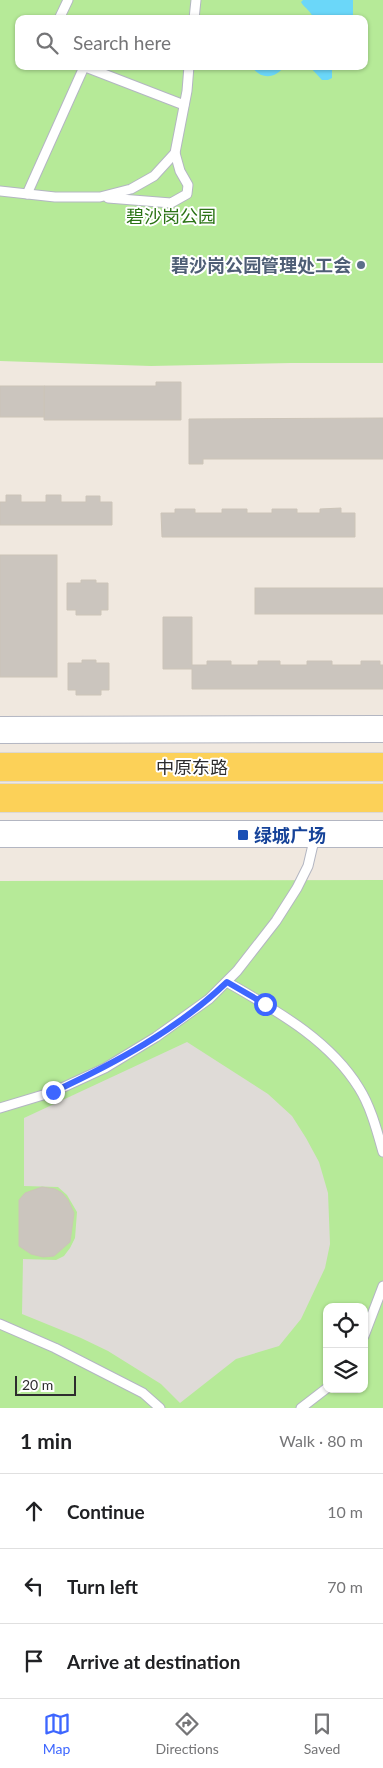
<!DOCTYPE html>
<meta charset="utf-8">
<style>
:root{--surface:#fff;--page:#f2f2f2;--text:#202124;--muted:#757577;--line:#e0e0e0;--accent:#3d66ff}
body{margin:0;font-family:Lato,"Noto Sans SC",sans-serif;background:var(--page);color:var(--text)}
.controls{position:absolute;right:15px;bottom:15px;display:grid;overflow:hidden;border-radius:10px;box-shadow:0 1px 4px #0004}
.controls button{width:45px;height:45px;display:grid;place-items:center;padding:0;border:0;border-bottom:1px solid var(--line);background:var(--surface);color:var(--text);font:25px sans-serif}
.scale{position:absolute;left:15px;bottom:12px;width:61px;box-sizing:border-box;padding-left:5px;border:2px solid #2d2d2d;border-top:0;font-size:14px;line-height:18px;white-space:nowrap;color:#2d2d2d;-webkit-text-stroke:4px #fff;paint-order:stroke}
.stop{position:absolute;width:15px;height:15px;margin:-11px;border:4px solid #3d66ff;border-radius:50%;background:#fff}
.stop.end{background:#3d66ff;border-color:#fff;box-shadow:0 1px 5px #0008}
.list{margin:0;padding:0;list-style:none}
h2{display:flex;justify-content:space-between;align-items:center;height:65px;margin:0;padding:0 20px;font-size:21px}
h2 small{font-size:16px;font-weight:400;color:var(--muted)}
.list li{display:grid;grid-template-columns:32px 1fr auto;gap:15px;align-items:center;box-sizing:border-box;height:75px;padding:0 20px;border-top:1px solid var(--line)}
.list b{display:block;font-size:19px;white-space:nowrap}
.list em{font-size:16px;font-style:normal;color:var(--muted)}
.icon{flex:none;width:28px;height:28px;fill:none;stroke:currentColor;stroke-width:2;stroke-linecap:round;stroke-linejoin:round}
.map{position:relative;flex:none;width:383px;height:1408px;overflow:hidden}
.search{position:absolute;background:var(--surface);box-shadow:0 1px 4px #0004;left:15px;right:15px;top:15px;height:55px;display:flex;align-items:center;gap:12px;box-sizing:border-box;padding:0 18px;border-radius:10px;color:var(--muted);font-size:19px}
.sheet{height:290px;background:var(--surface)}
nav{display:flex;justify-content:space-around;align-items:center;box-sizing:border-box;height:70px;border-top:1px solid var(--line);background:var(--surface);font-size:14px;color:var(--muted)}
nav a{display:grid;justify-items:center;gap:2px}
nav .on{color:var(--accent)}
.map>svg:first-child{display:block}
.green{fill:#b6ea98;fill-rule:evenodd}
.plaza{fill:#dfdbd7}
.water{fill:#6bd7f9}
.building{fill:#cbc5be;stroke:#ccc4b8}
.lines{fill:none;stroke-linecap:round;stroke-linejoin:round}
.lane-casing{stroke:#b3b6c2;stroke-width:11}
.secondary-casing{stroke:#b3b6c2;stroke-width:28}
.primary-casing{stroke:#c8c8c8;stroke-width:29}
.lane{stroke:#fff;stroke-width:9}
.secondary{stroke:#fff;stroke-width:26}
.primary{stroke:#fcd158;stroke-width:28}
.route{stroke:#3d66ff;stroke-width:6}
.service-dot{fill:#5c6f8a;stroke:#fff;stroke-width:2}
.transit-dot{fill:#1a4fb4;stroke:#fff;stroke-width:2}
.labels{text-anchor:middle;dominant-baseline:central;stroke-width:4;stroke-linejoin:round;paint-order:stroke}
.park-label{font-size:18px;fill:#2b7315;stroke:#fff}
.service-label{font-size:18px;font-weight:bold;fill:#4e5e75;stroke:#fff;text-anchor:end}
.street-label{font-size:18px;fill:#2d2d2d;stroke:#fff}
.transit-label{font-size:18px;font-weight:bold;fill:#164399;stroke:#fff;text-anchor:start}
</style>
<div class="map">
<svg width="383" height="1408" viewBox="0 0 383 1408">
<rect width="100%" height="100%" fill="#f0e8df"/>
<g class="green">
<path d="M 0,0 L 383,0 L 383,363 L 291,363 L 151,366 L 0,361 ZM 19,19 L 364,19 L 364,66 L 19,66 Z"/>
<path d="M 383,880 L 383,1408 L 0,1408 L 0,881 ZM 327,1307 L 364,1307 L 364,1389 L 327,1389 Z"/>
</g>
<polygon class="plaza" points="187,1042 268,1094 292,1116 306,1138 319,1162 328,1193 330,1244 325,1268 301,1319 279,1346 236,1359 180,1403 161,1384 108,1351 81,1338 22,1314 23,1259 56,1260 64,1256 70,1248 75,1238 77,1212 67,1195 58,1187 24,1186 24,1118"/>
<g class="water">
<path d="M 303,0 L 353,0 L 353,19 L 313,19 C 312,11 305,9 301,2 Z"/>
<path d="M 251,66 L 285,66 C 275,79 261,80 251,66 Z"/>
<polygon points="309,66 326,66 332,70 332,78 328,80 322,80"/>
</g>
<g class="building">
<polygon points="156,382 181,382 181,420 44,420 44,386 156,386"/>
<rect x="0" y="386" width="44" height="31"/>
<polygon points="383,418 383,459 203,459 203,464 189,464 189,419"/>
<polygon points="6,495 21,495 21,502 46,502 46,495 61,495 61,502 86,502 86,496 100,496 100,502 112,502 112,525 0,525 0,502 6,502"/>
<polygon points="341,508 341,513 355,513 355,537 162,537 161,513 175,513 175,509 195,509 195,513 222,513 222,509 247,509 247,513 272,513 272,509 297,509 297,513 320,513 320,509"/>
<rect x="0" y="555" width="57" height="122"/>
<polygon points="81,580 96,580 96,583 108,583 108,610 101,610 101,615 76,615 76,610 67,610 67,583 81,583"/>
<rect x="255" y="588" width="128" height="26"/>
<polygon points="163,617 192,617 192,665 207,665 207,661 231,661 231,665 258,665 258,661 280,661 280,665 307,665 307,661 332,661 332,665 361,665 361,661 380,661 380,665 383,665 383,689 192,689 192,669 163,669"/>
<polygon points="82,660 96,660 96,663 109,663 109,690 101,690 101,695 76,695 76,690 68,690 68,663 82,663"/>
<polygon points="42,1187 55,1189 62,1193 68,1200 74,1213 70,1242 54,1256 43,1257 31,1254 19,1246 19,1200 25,1193"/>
</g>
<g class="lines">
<defs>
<g id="lane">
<polyline points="59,19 68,0"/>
<polyline points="194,19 196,0"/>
<polyline points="83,66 184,105"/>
<polyline points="0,191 55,197 100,197 131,189 154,176 175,153 187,91 189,66"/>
<polyline points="27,194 84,67"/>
<polyline points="108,198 171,203 187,194 188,185 180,171 175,153"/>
<path d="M 227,982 C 275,1010 329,1039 359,1088 C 371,1107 377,1131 383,1152"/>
<polyline points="0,1108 53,1092 105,1068 156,1037 209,999 237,971 276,921 297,888 308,866 315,836"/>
<polyline points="0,1324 55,1348 143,1393 160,1408"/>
<polyline points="364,1336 383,1286"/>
<polyline points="301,1408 327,1388"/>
</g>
<g id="secondary">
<polyline points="0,730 383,729"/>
<polyline points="0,834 383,834"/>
</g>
<g id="primary">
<polyline points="0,767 383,767"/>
<polyline points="0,798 383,798"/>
</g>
</defs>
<use href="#lane" class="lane-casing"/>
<use href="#secondary" class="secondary-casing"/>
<use href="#primary" class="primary-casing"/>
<use href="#lane" class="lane"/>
<use href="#secondary" class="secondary"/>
<use href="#primary" class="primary"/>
</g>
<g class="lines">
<path class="route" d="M 53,1092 C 115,1063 177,1030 227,982 L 265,1004"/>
</g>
<circle class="service-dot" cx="361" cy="265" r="5"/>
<rect class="transit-dot" x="237" y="829" width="12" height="12" rx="2.5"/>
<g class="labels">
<g class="park-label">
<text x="171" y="216">碧沙岗公园</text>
</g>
<g class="service-label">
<text x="351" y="265">碧沙岗公园管理处工会</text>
</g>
<g class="street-label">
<text x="192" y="767">中原东路</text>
</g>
<g class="transit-label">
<text x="254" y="835">绿城广场</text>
</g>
</g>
</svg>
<div class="controls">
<button><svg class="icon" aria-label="locate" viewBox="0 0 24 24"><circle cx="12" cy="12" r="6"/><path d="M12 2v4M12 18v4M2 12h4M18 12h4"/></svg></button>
<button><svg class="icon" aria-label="layers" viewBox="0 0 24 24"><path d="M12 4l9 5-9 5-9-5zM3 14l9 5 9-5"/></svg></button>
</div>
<div class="scale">20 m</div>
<div class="stop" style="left:265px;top:1004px"></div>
<div class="stop end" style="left:53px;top:1092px"></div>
<div class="search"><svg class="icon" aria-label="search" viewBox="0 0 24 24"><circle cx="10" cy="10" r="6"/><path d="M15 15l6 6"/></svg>Search here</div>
</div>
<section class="sheet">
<h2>1 min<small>Walk · 80 m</small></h2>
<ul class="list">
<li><svg class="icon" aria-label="ahead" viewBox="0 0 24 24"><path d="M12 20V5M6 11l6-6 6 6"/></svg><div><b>Continue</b></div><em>10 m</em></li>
<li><svg class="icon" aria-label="left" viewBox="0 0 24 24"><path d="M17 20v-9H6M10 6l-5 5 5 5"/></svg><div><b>Turn left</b></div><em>70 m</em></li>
<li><svg class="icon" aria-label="arrive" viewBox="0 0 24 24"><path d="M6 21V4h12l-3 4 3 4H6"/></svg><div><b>Arrive at destination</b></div></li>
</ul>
</section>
<nav>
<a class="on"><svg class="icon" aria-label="map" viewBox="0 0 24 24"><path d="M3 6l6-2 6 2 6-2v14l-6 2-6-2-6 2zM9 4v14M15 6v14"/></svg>Map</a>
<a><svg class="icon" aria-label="directions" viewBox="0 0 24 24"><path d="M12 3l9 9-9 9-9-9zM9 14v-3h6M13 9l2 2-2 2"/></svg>Directions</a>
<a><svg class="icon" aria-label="saved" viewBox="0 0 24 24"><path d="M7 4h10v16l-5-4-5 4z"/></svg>Saved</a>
</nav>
